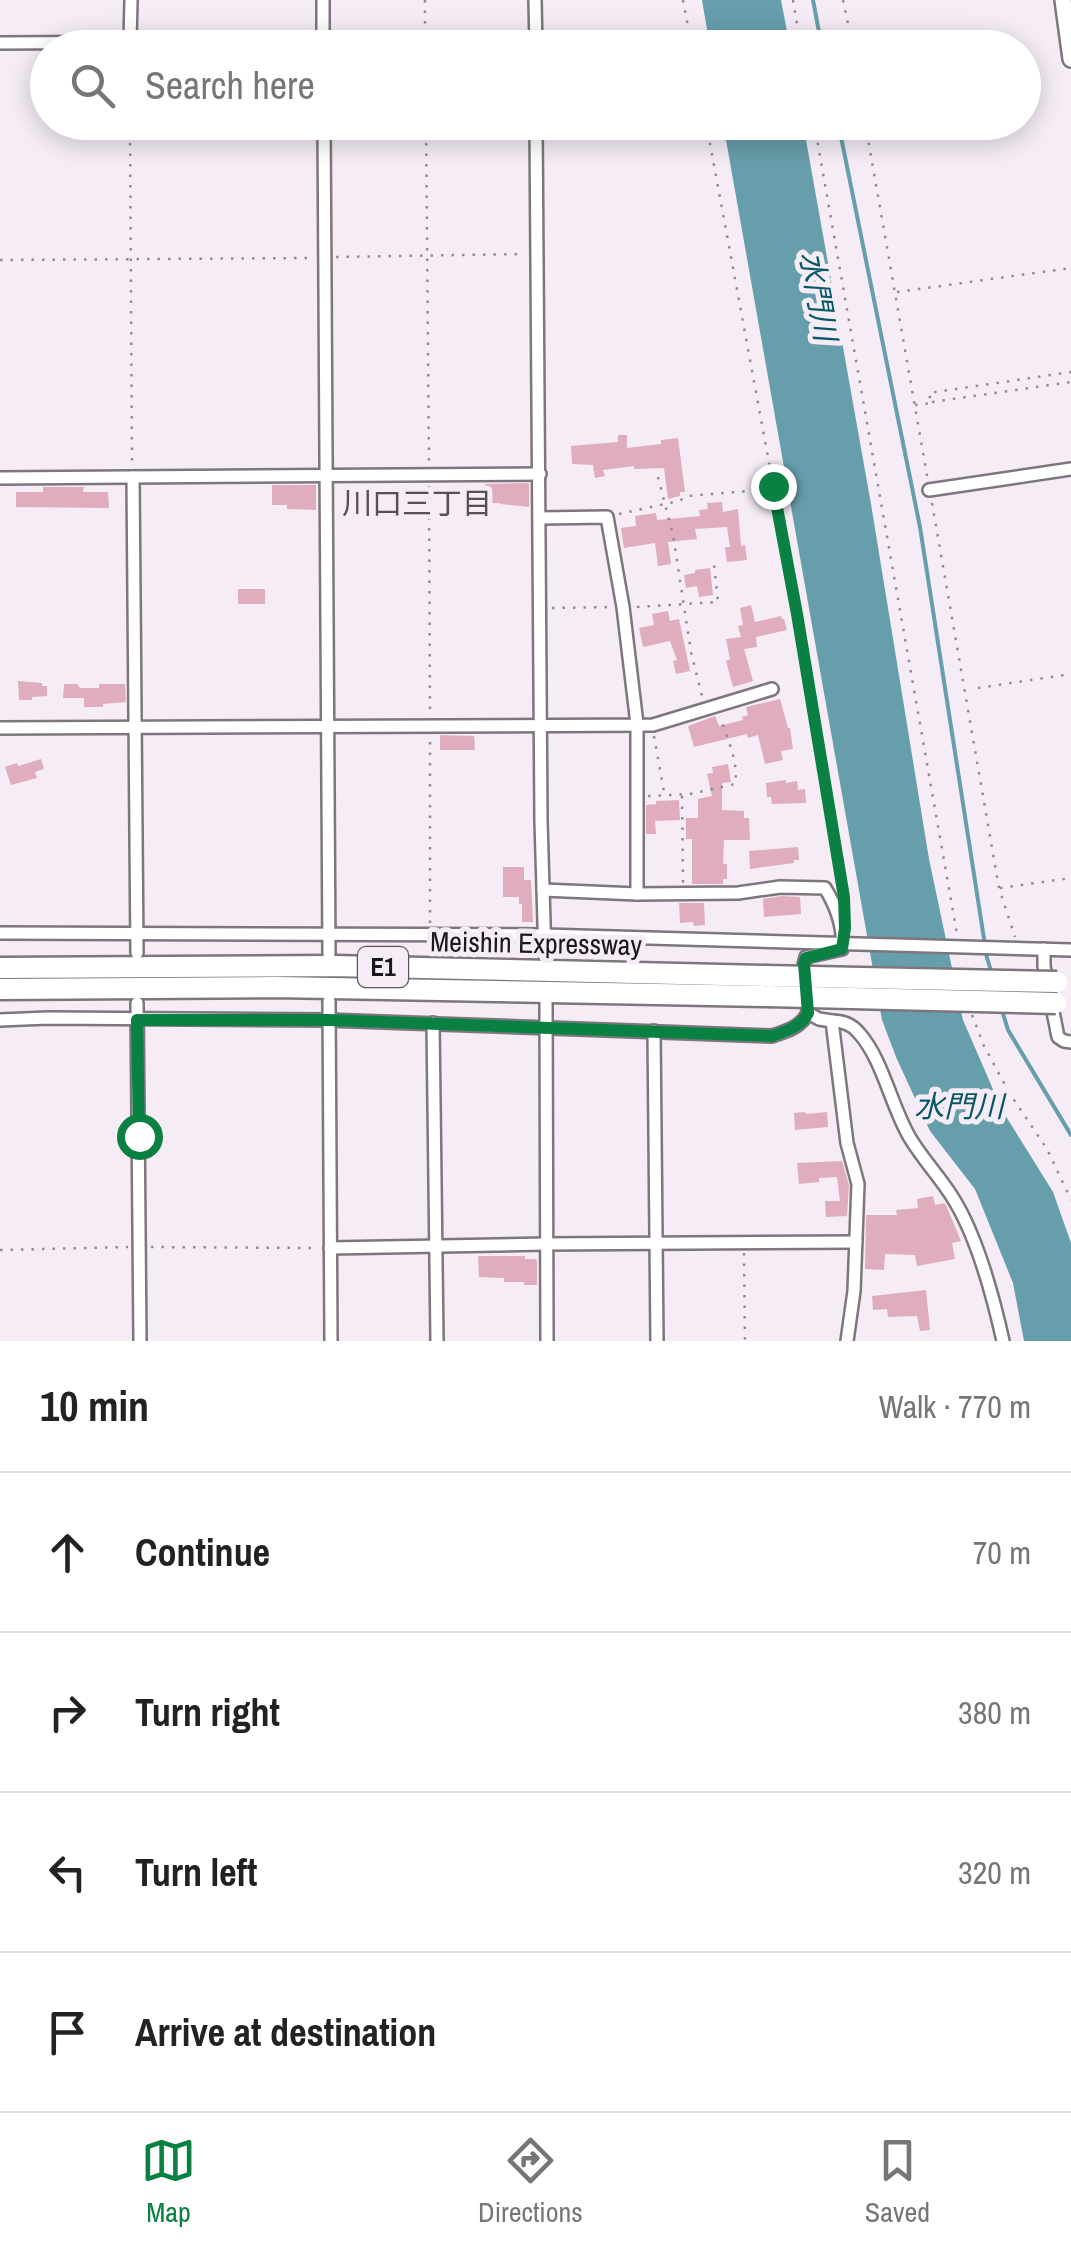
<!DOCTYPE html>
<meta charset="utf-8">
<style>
:root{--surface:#fff;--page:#f6f6f6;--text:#222;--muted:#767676;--line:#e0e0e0;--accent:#0b8043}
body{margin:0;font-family:"Archivo Narrow","Noto Sans JP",sans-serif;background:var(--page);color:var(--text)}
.stop{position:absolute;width:30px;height:30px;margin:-22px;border:8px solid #0b8043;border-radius:50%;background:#fff}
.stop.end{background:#0b8043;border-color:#fff;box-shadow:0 2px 10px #0008}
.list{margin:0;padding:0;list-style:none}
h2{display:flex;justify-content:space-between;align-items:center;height:130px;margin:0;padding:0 40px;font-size:42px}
h2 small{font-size:32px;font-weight:400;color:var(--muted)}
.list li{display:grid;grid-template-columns:65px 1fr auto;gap:30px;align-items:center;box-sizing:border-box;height:160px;padding:0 40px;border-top:2px solid var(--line)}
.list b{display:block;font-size:38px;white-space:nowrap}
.list em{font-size:32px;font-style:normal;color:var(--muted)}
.icon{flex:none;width:55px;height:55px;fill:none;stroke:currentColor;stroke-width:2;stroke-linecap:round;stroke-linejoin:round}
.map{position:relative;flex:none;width:1071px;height:1341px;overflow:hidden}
.search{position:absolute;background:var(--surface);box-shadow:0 5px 25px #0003;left:30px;right:30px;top:30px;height:110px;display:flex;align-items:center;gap:25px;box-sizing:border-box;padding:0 35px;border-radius:55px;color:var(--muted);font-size:38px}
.sheet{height:770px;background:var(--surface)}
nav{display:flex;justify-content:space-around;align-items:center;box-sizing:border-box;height:140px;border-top:2px solid var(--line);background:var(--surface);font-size:28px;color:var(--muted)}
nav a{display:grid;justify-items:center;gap:5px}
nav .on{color:var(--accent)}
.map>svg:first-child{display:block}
.water{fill:#679eab}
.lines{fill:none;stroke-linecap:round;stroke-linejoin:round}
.stream{stroke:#679eab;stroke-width:4}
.building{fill:#dfadbd}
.street-casing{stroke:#7e767e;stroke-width:16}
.secondary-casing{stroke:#7e767e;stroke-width:20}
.highway-casing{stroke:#7e767e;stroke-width:25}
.path{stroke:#928c92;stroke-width:2.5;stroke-dasharray:2.5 8;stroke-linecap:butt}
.street{stroke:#fff;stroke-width:11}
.secondary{stroke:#fff;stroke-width:15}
.highway{stroke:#fff;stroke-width:20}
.highway-bridge-casing{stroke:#7e767e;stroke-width:25;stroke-linecap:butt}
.highway-bridge{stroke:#fff;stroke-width:20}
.route{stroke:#0b8043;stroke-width:12}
.labels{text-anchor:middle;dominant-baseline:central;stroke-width:10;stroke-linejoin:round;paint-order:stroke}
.shield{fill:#f5ecf5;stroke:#5c585c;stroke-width:2.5}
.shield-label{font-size:25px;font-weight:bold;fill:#1b181b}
.street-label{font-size:28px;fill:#1b181b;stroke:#f5ecf5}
.water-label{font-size:30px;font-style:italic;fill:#075867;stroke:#f5ecf5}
.neighbourhood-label{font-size:30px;fill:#564f56;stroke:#f5ecf5}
</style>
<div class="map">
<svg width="1071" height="1341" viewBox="0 0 1071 1341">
<rect width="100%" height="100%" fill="#f5ecf5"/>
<g class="water">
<polygon points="702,0 781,0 790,47 710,47"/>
<polygon points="723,123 803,123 871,504 929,859 963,1020 1002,1110 1053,1192 1071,1243 1071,1341 1024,1341 1013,1283 975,1189 930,1131 896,1057 882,1020"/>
</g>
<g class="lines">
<g class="stream">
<polyline points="813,0 822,48"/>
<polyline points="838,122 920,527 987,958 992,974"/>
<polyline points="1001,1007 1008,1030 1071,1135"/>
</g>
</g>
<g class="building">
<polygon points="618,435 627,435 627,448 661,444 661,440 678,438 685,492 680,492 680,496 668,499 664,468 634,469 634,466 603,470 605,476 595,478 593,465 572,464 571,446 618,442"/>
<polygon points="529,483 529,507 500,504 500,503 486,503 485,484"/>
<polygon points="272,485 316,485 316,510 287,509 287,505 272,505"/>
<polygon points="43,487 84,487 83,492 108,492 109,508 16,507 16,492 43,492"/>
<polygon points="722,502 723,512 738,509 741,546 745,545 747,560 727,562 725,547 730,547 727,527 695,529 697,539 668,542 671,564 658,566 655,543 624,548 621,528 636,526 635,516 656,513 657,520 700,516 699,510 708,509 707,503"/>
<polygon points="710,568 713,595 699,597 697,586 686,588 684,575 695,573 695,570"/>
<rect x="238" y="589" width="27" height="15"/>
<polygon points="751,605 755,622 781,616 782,619 784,619 787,630 756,637 757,647 744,649 753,681 733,687 726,661 730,659 726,639 741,637 738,626 743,625 740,608"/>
<polygon points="668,611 670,621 679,619 690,671 676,674 673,661 677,660 670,641 643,647 639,628 654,625 652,614"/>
<polygon points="18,681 42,683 42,686 47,686 47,696 32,697 32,700 19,700"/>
<polygon points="64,684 77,684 80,688 99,688 99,684 125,684 126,702 103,704 103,707 84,707 84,698 63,698"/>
<polygon points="780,699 788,728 790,728 793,749 781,751 783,760 765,764 758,735 748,738 747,734 694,747 688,726 715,716 719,726 743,720 742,717 748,715 746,707"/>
<polygon points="440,735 474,736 475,750 440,750"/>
<polygon points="41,759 44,769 35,772 37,778 11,785 5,767 17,763 18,766"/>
<polygon points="728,764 731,782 722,783 722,810 744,811 744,818 749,818 750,840 724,840 723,864 727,864 727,879 723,879 723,884 692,884 692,839 686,839 686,818 698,818 698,799 712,796 707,774 713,773 712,767"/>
<polygon points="786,780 786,783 797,781 798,790 805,789 806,803 772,804 771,797 767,797 766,783"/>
<polygon points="679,800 680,820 655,821 656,834 646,834 646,805 656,804 656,801"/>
<polygon points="798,847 799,860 794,860 794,863 750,869 749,851"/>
<polygon points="503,867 524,867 524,880 531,880 533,922 522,922 522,904 519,904 519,897 503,897"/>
<polygon points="781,896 800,897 801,914 764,917 763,899"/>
<polygon points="679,903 704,903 705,925 694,926 693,922 680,923"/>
<polygon points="805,1112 806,1114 827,1112 828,1127 795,1130 794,1113"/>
<polygon points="842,1161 849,1185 847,1216 826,1217 825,1201 840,1201 837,1177 819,1178 819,1182 799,1184 797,1163"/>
<polygon points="933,1196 935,1205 944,1203 946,1205 961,1241 952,1243 955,1259 917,1266 915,1255 885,1254 884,1270 865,1269 866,1215 897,1215 896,1210 918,1208 917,1199"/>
<polygon points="478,1256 525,1256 525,1259 535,1259 537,1261 537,1285 524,1285 524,1282 504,1282 504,1278 479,1277"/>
<polygon points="926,1290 930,1330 920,1331 917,1316 888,1317 887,1309 873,1310 872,1296"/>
</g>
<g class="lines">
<defs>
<g id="street">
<polyline points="323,0 323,46"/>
<polyline points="535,0 536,48"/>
<polyline points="130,42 131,0"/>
<polyline points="0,43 536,40"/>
<polyline points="324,122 329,954"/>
<polyline points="536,122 541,821 545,957"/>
<polyline points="133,477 137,953"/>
<polyline points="0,478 540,474"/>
<polyline points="929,490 1071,469"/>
<polyline points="540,518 607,517 623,607 637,724 637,894 543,890"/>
<polyline points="0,728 653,725 772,689"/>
<polyline points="0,933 544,935 1071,950"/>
<polyline points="1044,949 1044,966 1058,1037 1064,1041 1071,1042"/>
<polyline points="329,1001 331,1341"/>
<polyline points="137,1003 140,1341"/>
<polyline points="546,1003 547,1341"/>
<polyline points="808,1013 819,1019 832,1021 847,1143 858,1184 854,1291 847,1341"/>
<path d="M 0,1020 L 48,1018 L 327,1020 L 772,1036 C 787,1031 801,1027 808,1013 L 804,965 L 806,957 L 842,949 C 844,928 836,906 825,888 L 780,887 L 738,893 L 637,894"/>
<path d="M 832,1021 C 843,1021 852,1024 859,1033 C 883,1060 891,1106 910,1138 C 922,1158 938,1175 951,1195 C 976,1233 993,1296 1003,1341"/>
<polyline points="433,1023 437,1341"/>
<polyline points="654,1031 657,1341"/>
<polyline points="330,1248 546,1244 856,1242"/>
</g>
<polyline id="secondary" points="1063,0 1071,59"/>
<g id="highway">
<polyline points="0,968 333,966 765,976"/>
<polyline points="0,989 275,987 768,996"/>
</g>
</defs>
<use href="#street" class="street-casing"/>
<use href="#secondary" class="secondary-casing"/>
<use href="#highway" class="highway-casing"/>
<g class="path">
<polyline points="425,0 425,31"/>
<polyline points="683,0 692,48"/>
<polyline points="793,0 801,48"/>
<polyline points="843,0 853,48"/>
<polyline points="130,122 132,466"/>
<polyline points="426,122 429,463"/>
<polyline points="706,122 797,614 843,898"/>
<polyline points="814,122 957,934"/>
<polyline points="865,122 928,481"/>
<polyline points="336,257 523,254"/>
<polyline points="0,260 313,258"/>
<polyline points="897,292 1071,268"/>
<polyline points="932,402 1071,382"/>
<polyline points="915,405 931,403 929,393 1071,372"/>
<polyline points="658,477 673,535 691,652 702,696"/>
<polyline points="429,486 430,713"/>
<polyline points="932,503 999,888 1015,937"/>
<polyline points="619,514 679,501 688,496 748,491 772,486"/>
<polyline points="637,607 718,602 714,564"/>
<polyline points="552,608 614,607"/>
<polyline points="978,688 1071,674"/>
<polyline points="654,736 664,792"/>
<path d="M 648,796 L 690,794 L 735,784 C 739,762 727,738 720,717"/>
<polyline points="682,796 683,883"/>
<polyline points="1000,888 1071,878"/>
<polyline points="430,923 430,736"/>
<polyline points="972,1015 984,1046 1010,1094 1047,1149 1071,1200"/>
<polyline points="151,1247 318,1248"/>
<polyline points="0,1250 128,1247"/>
<polyline points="744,1253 745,1341"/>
</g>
<use href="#street" class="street"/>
<use href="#secondary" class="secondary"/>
<use href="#highway" class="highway"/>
<defs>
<g id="highway-bridge">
<polyline points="765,976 1057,982"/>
<polyline points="768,996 1056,1003"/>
</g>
</defs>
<use href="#highway-bridge" class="highway-bridge-casing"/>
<use href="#highway-bridge" class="highway-bridge"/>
</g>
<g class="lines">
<path class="route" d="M 139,1136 L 137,1020 L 328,1020 L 772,1036 C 786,1031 801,1027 808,1013 L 804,964 L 806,958 L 842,949 L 845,928 L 844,897 L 797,614 L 773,486"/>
</g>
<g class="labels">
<rect class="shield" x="358" y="947" width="50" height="40" rx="8"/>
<g class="shield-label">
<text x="383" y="967">E1</text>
</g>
<g class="street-label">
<text transform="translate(536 943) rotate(1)">Meishin Expressway</text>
</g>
<g class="water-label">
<text transform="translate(819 296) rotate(80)">水門川</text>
<text x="959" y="1106">水門川</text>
</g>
<g class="neighbourhood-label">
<text x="417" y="503">川口三丁目</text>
</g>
</g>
</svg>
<div class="stop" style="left:139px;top:1136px"></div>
<div class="stop end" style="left:773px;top:486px"></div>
<div class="search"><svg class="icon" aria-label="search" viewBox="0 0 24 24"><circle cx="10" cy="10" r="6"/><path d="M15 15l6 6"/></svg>Search here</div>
</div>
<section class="sheet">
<h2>10 min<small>Walk · 770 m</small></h2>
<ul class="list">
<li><svg class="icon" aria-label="ahead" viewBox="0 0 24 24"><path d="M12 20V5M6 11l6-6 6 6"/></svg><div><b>Continue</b></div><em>70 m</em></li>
<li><svg class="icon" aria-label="right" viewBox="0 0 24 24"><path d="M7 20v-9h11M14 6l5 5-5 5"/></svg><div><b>Turn right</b></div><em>380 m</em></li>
<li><svg class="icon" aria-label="left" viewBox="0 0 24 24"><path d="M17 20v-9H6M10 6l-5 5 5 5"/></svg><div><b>Turn left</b></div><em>320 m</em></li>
<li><svg class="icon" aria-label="arrive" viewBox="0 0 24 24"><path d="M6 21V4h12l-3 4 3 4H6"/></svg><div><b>Arrive at destination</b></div></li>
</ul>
</section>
<nav>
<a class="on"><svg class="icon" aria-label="map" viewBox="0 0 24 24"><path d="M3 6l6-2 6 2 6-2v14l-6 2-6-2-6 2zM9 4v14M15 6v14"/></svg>Map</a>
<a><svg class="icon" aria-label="directions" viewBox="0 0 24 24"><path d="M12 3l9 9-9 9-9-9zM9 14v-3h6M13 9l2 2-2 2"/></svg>Directions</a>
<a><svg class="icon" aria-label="saved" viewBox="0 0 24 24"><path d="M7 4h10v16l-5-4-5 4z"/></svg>Saved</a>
</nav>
